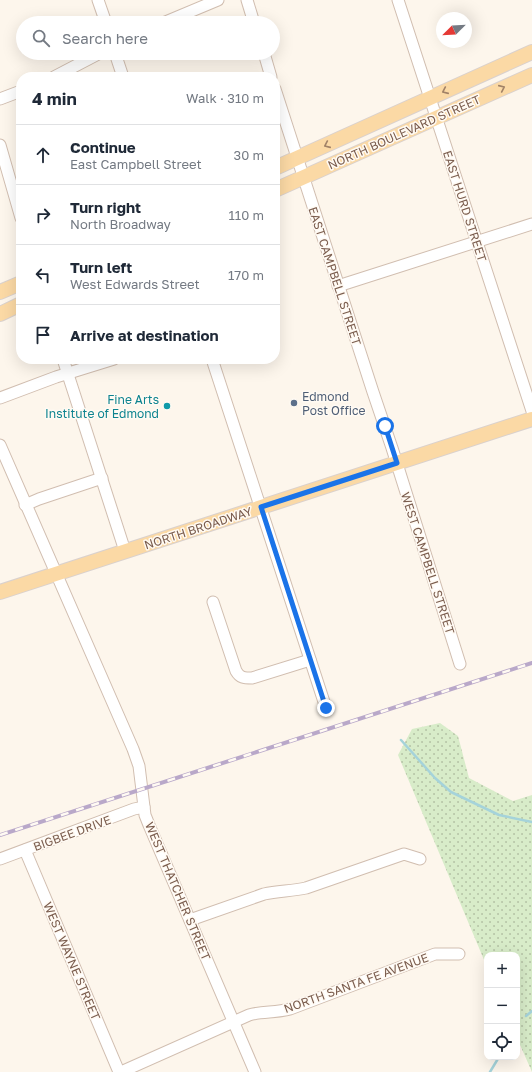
<!DOCTYPE html>
<meta charset="utf-8">
<style>
:root{--surface:#fff;--page:#f6f6f7;--text:#1f2937;--muted:#747a83;--line:#e0e1e3}
body{margin:0;font-family:"Golos Text",sans-serif;background:var(--page);color:var(--text)}
.controls{position:absolute;right:12px;bottom:12px;display:grid;overflow:hidden;border-radius:8px;box-shadow:0 4px 16px #0002}
.controls button{width:36px;height:36px;display:grid;place-items:center;padding:0;border:0;border-bottom:1px solid var(--line);background:var(--surface);color:var(--text);font:20px sans-serif}
.compass{position:absolute;left:436px;top:12px;width:36px;height:36px;border-radius:50%;background:var(--surface);box-shadow:0 4px 16px #0002;rotate:246deg}
.stop{position:absolute;width:12px;height:12px;margin:-9px;border:3px solid #1a73e8;border-radius:50%;background:#fff}
.stop.end{background:#1a73e8;border-color:#fff;box-shadow:0 1px 4px #0008}
.list{margin:0;padding:0;list-style:none}
h2{display:flex;justify-content:space-between;align-items:center;height:52px;margin:0;padding:0 16px;font-size:17px}
h2 small{font-size:13px;font-weight:400;color:var(--muted)}
.list li{display:grid;grid-template-columns:26px 1fr auto;gap:12px;align-items:center;box-sizing:border-box;height:60px;padding:0 16px;border-top:1px solid var(--line)}
.list b{display:block;font-size:15px;white-space:nowrap}
.list p{margin:0;font-size:13px;white-space:nowrap;color:var(--muted)}
.list em{font-size:13px;font-style:normal;color:var(--muted)}
.icon{flex:none;width:22px;height:22px;fill:none;stroke:currentColor;stroke-width:2;stroke-linecap:round;stroke-linejoin:round}
.map{position:relative;flex:none;width:532px;height:1072px;overflow:hidden}
.search{position:absolute;background:var(--surface);box-shadow:0 4px 16px #0002;left:16px;top:16px;width:264px;height:44px;display:flex;align-items:center;gap:10px;box-sizing:border-box;padding:0 14px;border-radius:22px;color:var(--muted);font-size:15px}
.panel{position:absolute;background:var(--surface);box-shadow:0 4px 16px #0002;left:16px;top:72px;width:264px;height:292px;border-radius:16px}
.map>svg:first-child{display:block}
.park{fill:url(#park-dots)}
.lines{fill:none;stroke-linecap:round;stroke-linejoin:round}
.stream{stroke:#a5d3da;stroke-width:2.5}
.minor-casing{stroke:#d1beb0;stroke-width:13}
.major-casing{stroke:#dad1cd;stroke-width:16}
.minor{stroke:#fff;stroke-width:11}
.major{stroke:#fbd9a5;stroke-width:14}
.rail-casing{stroke:#b9a8c9;stroke-width:4}
.rail{stroke:#fffaf3;stroke-width:2.5;stroke-dasharray:8;stroke-linecap:butt}
.oneway{stroke:#a18267}
.route{stroke:#1a73e8;stroke-width:5}
.service-dot{fill:#5c6f8a;stroke:#fffaf3;stroke-width:1.5}
.culture-dot{fill:#0f9aa8;stroke:#fffaf3;stroke-width:1.5}
.labels{text-anchor:middle;dominant-baseline:central;stroke-width:3;stroke-linejoin:round;paint-order:stroke}
.street-label{font-size:12px;fill:#7a5c4d;stroke:#fffaf3}
.service-label{font-size:12px;fill:#4e5e75;stroke:#fffaf3;text-anchor:start}
.culture-label{font-size:12px;fill:#0d838f;stroke:#fffaf3;text-anchor:end}
</style>
<div class="map">
<svg width="532" height="1072" viewBox="0 0 532 1072">
<defs>
<pattern id="park-dots" width="8" height="8" patternUnits="userSpaceOnUse"><rect width="8" height="8" fill="#d8ecc9"/><path d="M2 2h.1M6 6h.1" fill="none" stroke="#b4c2a5" stroke-width="1.8" stroke-linecap="round"/></pattern>
</defs>
<rect width="100%" height="100%" fill="#fdf6ec"/>
<polygon class="park" points="440,723 458,736 469,778 513,801 532,795 532,1072 517,1038 517,955 487,955 487,967 398,755 412,729"/>
<g class="lines">
<g class="stream">
<polyline points="401,740 435,778 451,792 499,815 532,822"/>
<polyline points="526,1016 532,1011"/>
<polyline points="490,1072 499,1057"/>
</g>
<defs>
<g id="minor">
<polyline points="98,0 106,23"/>
<polyline points="247,0 254,23"/>
<polyline points="398,0 532,411"/>
<polyline points="163,23 218,0"/>
<polyline points="115,53 123,77"/>
<polyline points="264,53 271,77"/>
<polyline points="54,77 100,53"/>
<polyline points="275,89 373,392 392,448 460,664"/>
<polyline points="0,99 21,91"/>
<polyline points="0,145 21,218"/>
<polyline points="338,286 532,224"/>
<polyline points="63,359 125,551"/>
<polyline points="212,359 326,708"/>
<polyline points="0,398 56,377 114,359"/>
<polyline points="0,445 133,749 139,766 145,815 149,825 255,1072"/>
<polyline points="25,505 39,499 102,478"/>
<path d="M 213,602 L 236,671 C 240,678 244,678 252,678 L 310,660"/>
<polyline points="25,850 119,1072"/>
<polyline points="0,859 134,809 144,807"/>
<path d="M 190,920 L 264,894 C 278,891 292,891 306,888 L 404,854 L 420,859"/>
<path d="M 121,1072 L 249,1015 C 262,1011 276,1013 290,1009 L 435,954 L 459,954"/>
</g>
<g id="major">
<polyline points="275,168 532,52"/>
<polyline points="275,190 532,75"/>
<polyline points="0,292 21,283"/>
<polyline points="0,314 21,304"/>
<polyline points="0,592 532,419"/>
</g>
</defs>
<use href="#minor" class="minor-casing"/>
<use href="#major" class="major-casing"/>
<use href="#minor" class="minor"/>
<use href="#major" class="major"/>
<defs>
<polyline id="rail" points="0,835 532,663"/>
</defs>
<use href="#rail" class="rail-casing"/>
<use href="#rail" class="rail"/>
</g>
<defs><path id="oneway-chevron" d="M-2-3.5L2.5 0L-2 3.5" fill="none" stroke-width="1.6" stroke-linecap="round" stroke-linejoin="round"/></defs>
<g class="oneway">
<use href="#oneway-chevron" transform="translate(502 88) rotate(-24)"/>
<use href="#oneway-chevron" transform="translate(445 91) rotate(156)"/>
<use href="#oneway-chevron" transform="translate(327 145) rotate(156)"/>
</g>
<g class="lines">
<polyline class="route" points="326,708 261,507 397,463 385,426"/>
</g>
<circle class="service-dot" cx="294" cy="403" r="4"/>
<circle class="culture-dot" cx="167" cy="406" r="4"/>
<g class="labels">
<g class="street-label">
<text transform="translate(404 132) rotate(-24)">NORTH BOULEVARD STREET</text>
<text transform="translate(465 206) rotate(72)">EAST HURD STREET</text>
<text transform="translate(335 276) rotate(72)">EAST CAMPBELL STREET</text>
<text transform="translate(198 528) rotate(-18)">NORTH BROADWAY</text>
<text transform="translate(428 563) rotate(72)">WEST CAMPBELL STREET</text>
<text transform="translate(72 833) rotate(-20)">BIGBEE DRIVE</text>
<text transform="translate(178 891) rotate(67)">WEST THATCHER STREET</text>
<text transform="translate(72 961) rotate(67)">WEST WAYNE STREET</text>
<text transform="translate(356 983) rotate(-20)">NORTH SANTA FE AVENUE</text>
</g>
<g class="service-label">
<text x="302" y="396">Edmond<tspan x="302" dy="14">Post Office</tspan></text>
</g>
<g class="culture-label">
<text x="159" y="399">Fine Arts<tspan x="159" dy="14">Institute of Edmond</tspan></text>
</g>
</g>
</svg>
<div class="controls">
<button>+</button>
<button>−</button>
<button><svg class="icon" aria-label="locate" viewBox="0 0 24 24"><circle cx="12" cy="12" r="6"/><path d="M12 2v4M12 18v4M2 12h4M18 12h4"/></svg></button>
</div>
<svg class="compass" viewBox="-18 -18 36 36"><path d="M0-13l5 13h-10z" fill="#e53935"/><path d="M0 13l5-13h-10z" fill="#747a83"/></svg>
<div class="stop" style="left:385px;top:426px"></div>
<div class="stop end" style="left:326px;top:708px"></div>
<div class="search"><svg class="icon" aria-label="search" viewBox="0 0 24 24"><circle cx="10" cy="10" r="6"/><path d="M15 15l6 6"/></svg>Search here</div>
<section class="panel">
<h2>4 min<small>Walk · 310 m</small></h2>
<ul class="list">
<li><svg class="icon" aria-label="ahead" viewBox="0 0 24 24"><path d="M12 20V5M6 11l6-6 6 6"/></svg><div><b>Continue</b><p>East Campbell Street</p></div><em>30 m</em></li>
<li><svg class="icon" aria-label="right" viewBox="0 0 24 24"><path d="M7 20v-9h11M14 6l5 5-5 5"/></svg><div><b>Turn right</b><p>North Broadway</p></div><em>110 m</em></li>
<li><svg class="icon" aria-label="left" viewBox="0 0 24 24"><path d="M17 20v-9H6M10 6l-5 5 5 5"/></svg><div><b>Turn left</b><p>West Edwards Street</p></div><em>170 m</em></li>
<li><svg class="icon" aria-label="arrive" viewBox="0 0 24 24"><path d="M6 21V4h12l-3 4 3 4H6"/></svg><div><b>Arrive at destination</b></div></li>
</ul>
</section>
</div>
